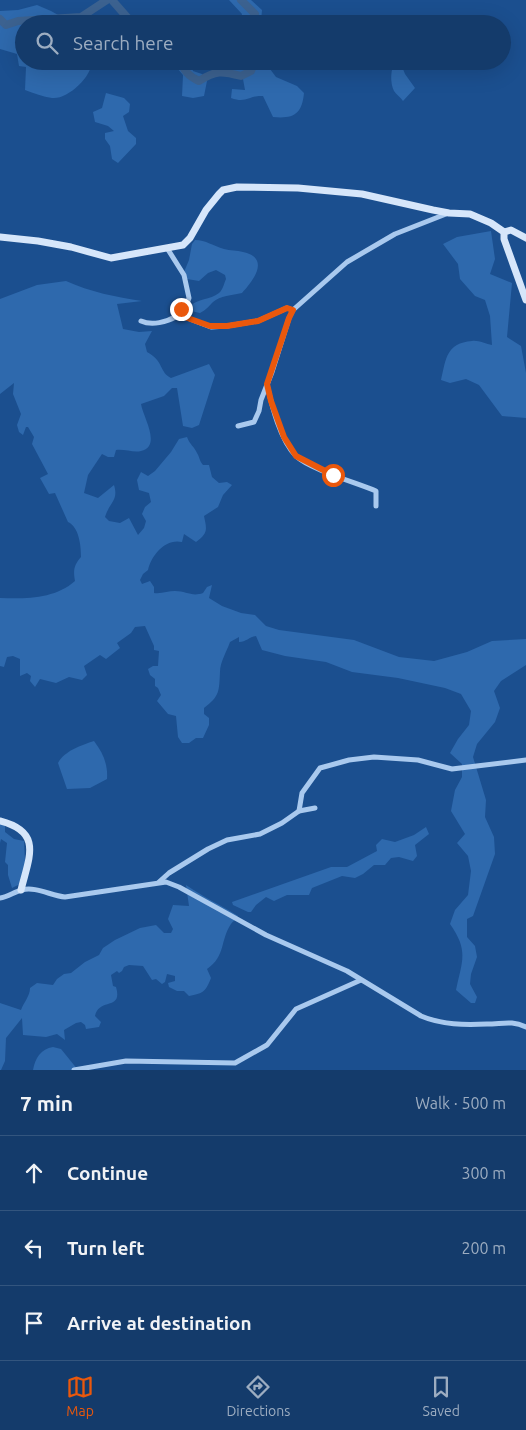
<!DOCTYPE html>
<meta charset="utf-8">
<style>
:root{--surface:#143b6b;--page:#1d4271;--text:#f1f3f6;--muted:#9dadc1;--line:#33557e;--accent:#ea580c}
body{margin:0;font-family:Ubuntu,sans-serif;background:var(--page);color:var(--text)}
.stop{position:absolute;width:15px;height:15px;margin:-11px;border:4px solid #ea580c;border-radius:50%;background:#fff}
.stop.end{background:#ea580c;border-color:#fff;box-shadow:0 1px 5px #0008}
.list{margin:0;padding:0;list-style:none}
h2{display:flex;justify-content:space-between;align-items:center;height:65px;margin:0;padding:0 20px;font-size:21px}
h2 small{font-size:16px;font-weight:400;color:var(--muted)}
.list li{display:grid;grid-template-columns:32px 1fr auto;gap:15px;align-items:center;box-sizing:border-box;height:75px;padding:0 20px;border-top:1px solid var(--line)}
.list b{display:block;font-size:19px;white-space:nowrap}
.list em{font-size:16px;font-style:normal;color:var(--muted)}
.icon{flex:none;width:28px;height:28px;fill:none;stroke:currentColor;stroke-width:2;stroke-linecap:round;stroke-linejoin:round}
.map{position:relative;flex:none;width:526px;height:1070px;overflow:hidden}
.search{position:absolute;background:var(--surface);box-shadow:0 5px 20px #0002;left:15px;right:15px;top:15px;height:55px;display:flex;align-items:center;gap:12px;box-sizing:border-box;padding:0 18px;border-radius:28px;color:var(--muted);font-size:19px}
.sheet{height:290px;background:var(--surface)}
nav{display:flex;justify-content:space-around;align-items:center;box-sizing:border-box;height:70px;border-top:1px solid var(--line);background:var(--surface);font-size:14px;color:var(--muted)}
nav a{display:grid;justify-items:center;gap:2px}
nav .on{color:var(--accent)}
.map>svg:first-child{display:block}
.green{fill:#2e69ad}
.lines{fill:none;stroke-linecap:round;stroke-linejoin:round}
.river{stroke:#3c6290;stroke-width:8}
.street{stroke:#a9c9ee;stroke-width:5}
.secondary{stroke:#d6e6fa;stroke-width:7}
.route{stroke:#ea580c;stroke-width:6}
</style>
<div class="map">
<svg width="526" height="1070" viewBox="0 0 526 1070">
<rect width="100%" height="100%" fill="#1b4f8f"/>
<g class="green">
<polygon points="229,0 251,0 262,10 261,21 259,24 239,24 242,14"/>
<path d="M 37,5 L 51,11 L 74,24 L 24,24 L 24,61 L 92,61 C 92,77 67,100 52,98 C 43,97 34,93 25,90 L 26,67 L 19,66 L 17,54 L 0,49 L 0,11 L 18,10 Z"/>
<path d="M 239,61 L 264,61 L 276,77 L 297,86 L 304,93 C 302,114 294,119 273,117 L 263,96 C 249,95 247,104 231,98 L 232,89 L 245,90 L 243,79 L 224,76 L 226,70 L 241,70 Z"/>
<path d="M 396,61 L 418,61 L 407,66 L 403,69 L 405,74 L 415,88 L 403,101 C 401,98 396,94 394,91 C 390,83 390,68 396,61 Z"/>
<polygon points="188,62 191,64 193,71 202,74 207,81 204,96 193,98 182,96 183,75 177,68 177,65"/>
<polygon points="106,93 124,98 130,104 129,112 123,116 128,131 136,138 136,144 118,163 112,159 110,146 105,139 105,133 114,131 108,126 95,122 93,112 102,108"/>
<path d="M 491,231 L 495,259 L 490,274 L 512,283 L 507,337 L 521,346 L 526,373 L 526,418 L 502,416 L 479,385 L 466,379 L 450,383 L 441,380 C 446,359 446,343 472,341 C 478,340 486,344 492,345 L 490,316 L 485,300 L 475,296 L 460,279 L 458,264 L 443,244 L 457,237 Z"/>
<path d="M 195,240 C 206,240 213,246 224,249 C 230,251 237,250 243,252 C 271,258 253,281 242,293 C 232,295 220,296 213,302 C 208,307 206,310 200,313 L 191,311 L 189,307 C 198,298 210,300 219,293 C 223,290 224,283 226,279 L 225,275 L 216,270 L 208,273 L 199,281 L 187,279 L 184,272 L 189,260 L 192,244 Z"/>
<path d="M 66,281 C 90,292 116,297 142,301 L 117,304 L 123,329 L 139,332 L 152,331 L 145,344 L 147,352 C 164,361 159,372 171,378 L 209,364 L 215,375 L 199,425 L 192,428 L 183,426 L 177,388 L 172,388 L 164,396 L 141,404 C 143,417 162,446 141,451 C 134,453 125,449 116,450 L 114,457 L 108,457 L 102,454 L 88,475 L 84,493 L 98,498 L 114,485 C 119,501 109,503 105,517 L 109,521 L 120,523 L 129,518 L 138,535 L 144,528 L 146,521 L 142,514 L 145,507 L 151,502 L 149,493 L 139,490 L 137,480 L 141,472 L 148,476 L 155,471 L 171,452 L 179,439 L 187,437 C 190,445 194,446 197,453 C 200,458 199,460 203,465 L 209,465 L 212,477 L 219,483 L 227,482 L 232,485 L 223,495 L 218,507 L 204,516 C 207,530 208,533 196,542 L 184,534 L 182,542 C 165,538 151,556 148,570 L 143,574 L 140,580 L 142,584 L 150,581 L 154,587 L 154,593 C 162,594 168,591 175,591 C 186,591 192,597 203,593 L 207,587 L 212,585 L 209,598 L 222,606 L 241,613 L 255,615 L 266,626 L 279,630 L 354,640 L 399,657 L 434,661 L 467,652 L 492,641 L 526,639 L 526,665 L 501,681 L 494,691 L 500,708 L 495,722 L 477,744 L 473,757 L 486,800 L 485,817 L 494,837 L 495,854 L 473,916 L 467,919 L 467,937 L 475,946 L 477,957 L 471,974 L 470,984 L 477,997 L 475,1003 L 471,1003 L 456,990 C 462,961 469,951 450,924 L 455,910 L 468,895 L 471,871 L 468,856 L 457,843 L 465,834 L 451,811 L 455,790 L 462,777 L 462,764 L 450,753 L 458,739 L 469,725 L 471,711 L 461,694 L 445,688 L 398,678 L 352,672 L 326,662 L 285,656 L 262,650 L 256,636 C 249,637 246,642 239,642 L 239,637 L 230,642 C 227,651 220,662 220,672 C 219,691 220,696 204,708 L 204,714 L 209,718 L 209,725 L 203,738 L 196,738 L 189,743 L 182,743 L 178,737 L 176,716 L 168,714 L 157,701 L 161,695 L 158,688 L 155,686 L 155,679 L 150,675 L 148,669 L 153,666 L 158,666 L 159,651 L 154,650 L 154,646 L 145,626 L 135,627 L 131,633 L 117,643 L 120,648 L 106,659 L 100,655 L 84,666 L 87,675 L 82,680 L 69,677 L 56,683 L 40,679 L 35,687 L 30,681 L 31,676 L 27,673 L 20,676 L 20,659 L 13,656 L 7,657 L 4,667 L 0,666 L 0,598 C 25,599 55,599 75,581 C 73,570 74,565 81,557 C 81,545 79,527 68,522 L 55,493 L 49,494 L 40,478 L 48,474 L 32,444 L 34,437 L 28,427 L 26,427 L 23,435 L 19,432 L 17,425 L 21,414 L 13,394 L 14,383 L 0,394 L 0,299 L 37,285 Z"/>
<path d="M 94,741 C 103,753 108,764 107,779 L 90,788 L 67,789 L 58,763 C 64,751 82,745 94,741 Z"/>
<polygon points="0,823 5,824 5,832 14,839 24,841 26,881 12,888 8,875 8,865 5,862 7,843 1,839 0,843"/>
<polygon points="426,827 429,834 415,845 417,856 413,861 399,857 391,858 385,865 374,865 363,874 355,878 342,876 312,888 309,895 287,895 274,901 266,897 256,905 251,912 248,912 233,905 232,902 331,867 347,867 377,851 376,845 382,839 395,842 414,835"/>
<path d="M 186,885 C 203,897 221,905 238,916 C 236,920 233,921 231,924 C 220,940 226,956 207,969 L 211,978 C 205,993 203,993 189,996 L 184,991 L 177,991 L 169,987 L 168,983 L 175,981 L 175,976 L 167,974 L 165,982 L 162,984 L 156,979 L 152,980 L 143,966 L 129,965 L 124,967 L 122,971 L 119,973 L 117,971 L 111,975 L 113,986 L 116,987 C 123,1011 99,997 95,1016 L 101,1022 L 99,1027 L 86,1029 L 85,1025 L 81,1022 L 76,1023 L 64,1030 L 65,1040 L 57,1034 L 46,1037 L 23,1035 L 22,1018 L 6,1038 L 5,1061 L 1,1070 L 0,1070 L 0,1003 L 21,1010 C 24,1002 30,996 30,988 L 37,983 L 53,985 L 57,979 L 64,974 L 71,973 L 85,962 L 99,955 L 103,948 L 115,940 L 140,928 L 156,925 L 164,933 L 171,933 L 173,929 L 168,919 L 173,905 L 189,906 Z"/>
<path d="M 53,1047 L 61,1049 L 78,1070 L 33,1070 C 35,1058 41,1049 53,1047 Z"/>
</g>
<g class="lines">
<g class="river">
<polyline points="112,0 133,24"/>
<polyline points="241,0 255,14 251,24"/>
<polyline points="0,19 6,25 18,21 81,17 107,0"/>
<path d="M 181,61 C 183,71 190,77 199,81 C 216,70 222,71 241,76 L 251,71 L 255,61"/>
</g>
<g class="street">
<polyline points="167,248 184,275 189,298 188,301 177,316 182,316 211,327 227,326 258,321 287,308 293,310"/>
<path d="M 141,321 C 152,326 167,322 177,316"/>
<path d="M 267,385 C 272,406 280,440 296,456 C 309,469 357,483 376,491 L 376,506"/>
<polyline points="238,426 254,422 259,411 261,400 272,372 289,318 293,310 347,262 395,234 446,214"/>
<polyline points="299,811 302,793 320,768 349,760 374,757 418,760 452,769 526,760"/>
<polyline points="159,882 169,873 208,849 227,840 260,834 282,823 299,811 315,808"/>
<path d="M 0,898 C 8,897 14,892 22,890 C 35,886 52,896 65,897 L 166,882 L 179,887 L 266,935 L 347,971 L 421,1016 C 442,1025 465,1025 487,1024 C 502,1024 512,1020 526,1027"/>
<polyline points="74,1070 126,1061 235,1063 267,1045 296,1009 361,980"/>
</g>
<g class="secondary">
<polyline points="504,232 511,230 526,238"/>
<polyline points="0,237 38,241 71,247 111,258 183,245 190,238 206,210 219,194 223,190 237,187 298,188 362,194 433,210 449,213 470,214 491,223 504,232 504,239 526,300"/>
<path d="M 0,821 C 43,832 29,857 21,890"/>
</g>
</g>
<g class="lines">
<polyline class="route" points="181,309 177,316 182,316 210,326 227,326 258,321 287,308 293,310 289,318 267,384 271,401 284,437 296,456 333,475"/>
</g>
</svg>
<div class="stop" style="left:333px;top:475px"></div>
<div class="stop end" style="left:181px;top:309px"></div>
<div class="search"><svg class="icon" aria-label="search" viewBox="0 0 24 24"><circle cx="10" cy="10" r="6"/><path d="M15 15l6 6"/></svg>Search here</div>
</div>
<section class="sheet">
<h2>7 min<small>Walk · 500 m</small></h2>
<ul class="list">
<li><svg class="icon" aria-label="ahead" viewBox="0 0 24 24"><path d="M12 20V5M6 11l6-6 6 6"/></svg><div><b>Continue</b></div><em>300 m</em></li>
<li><svg class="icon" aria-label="left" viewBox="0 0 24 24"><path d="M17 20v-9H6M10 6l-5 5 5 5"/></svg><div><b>Turn left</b></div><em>200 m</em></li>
<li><svg class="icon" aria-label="arrive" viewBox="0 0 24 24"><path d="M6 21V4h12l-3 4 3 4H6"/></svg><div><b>Arrive at destination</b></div></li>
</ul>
</section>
<nav>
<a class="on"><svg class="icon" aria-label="map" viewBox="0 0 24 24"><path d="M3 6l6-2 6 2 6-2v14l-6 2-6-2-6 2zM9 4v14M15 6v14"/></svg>Map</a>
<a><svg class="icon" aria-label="directions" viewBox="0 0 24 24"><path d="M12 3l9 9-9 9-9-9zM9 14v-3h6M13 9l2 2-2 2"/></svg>Directions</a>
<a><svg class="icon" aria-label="saved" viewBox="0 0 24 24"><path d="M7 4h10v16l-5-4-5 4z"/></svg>Saved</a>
</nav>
